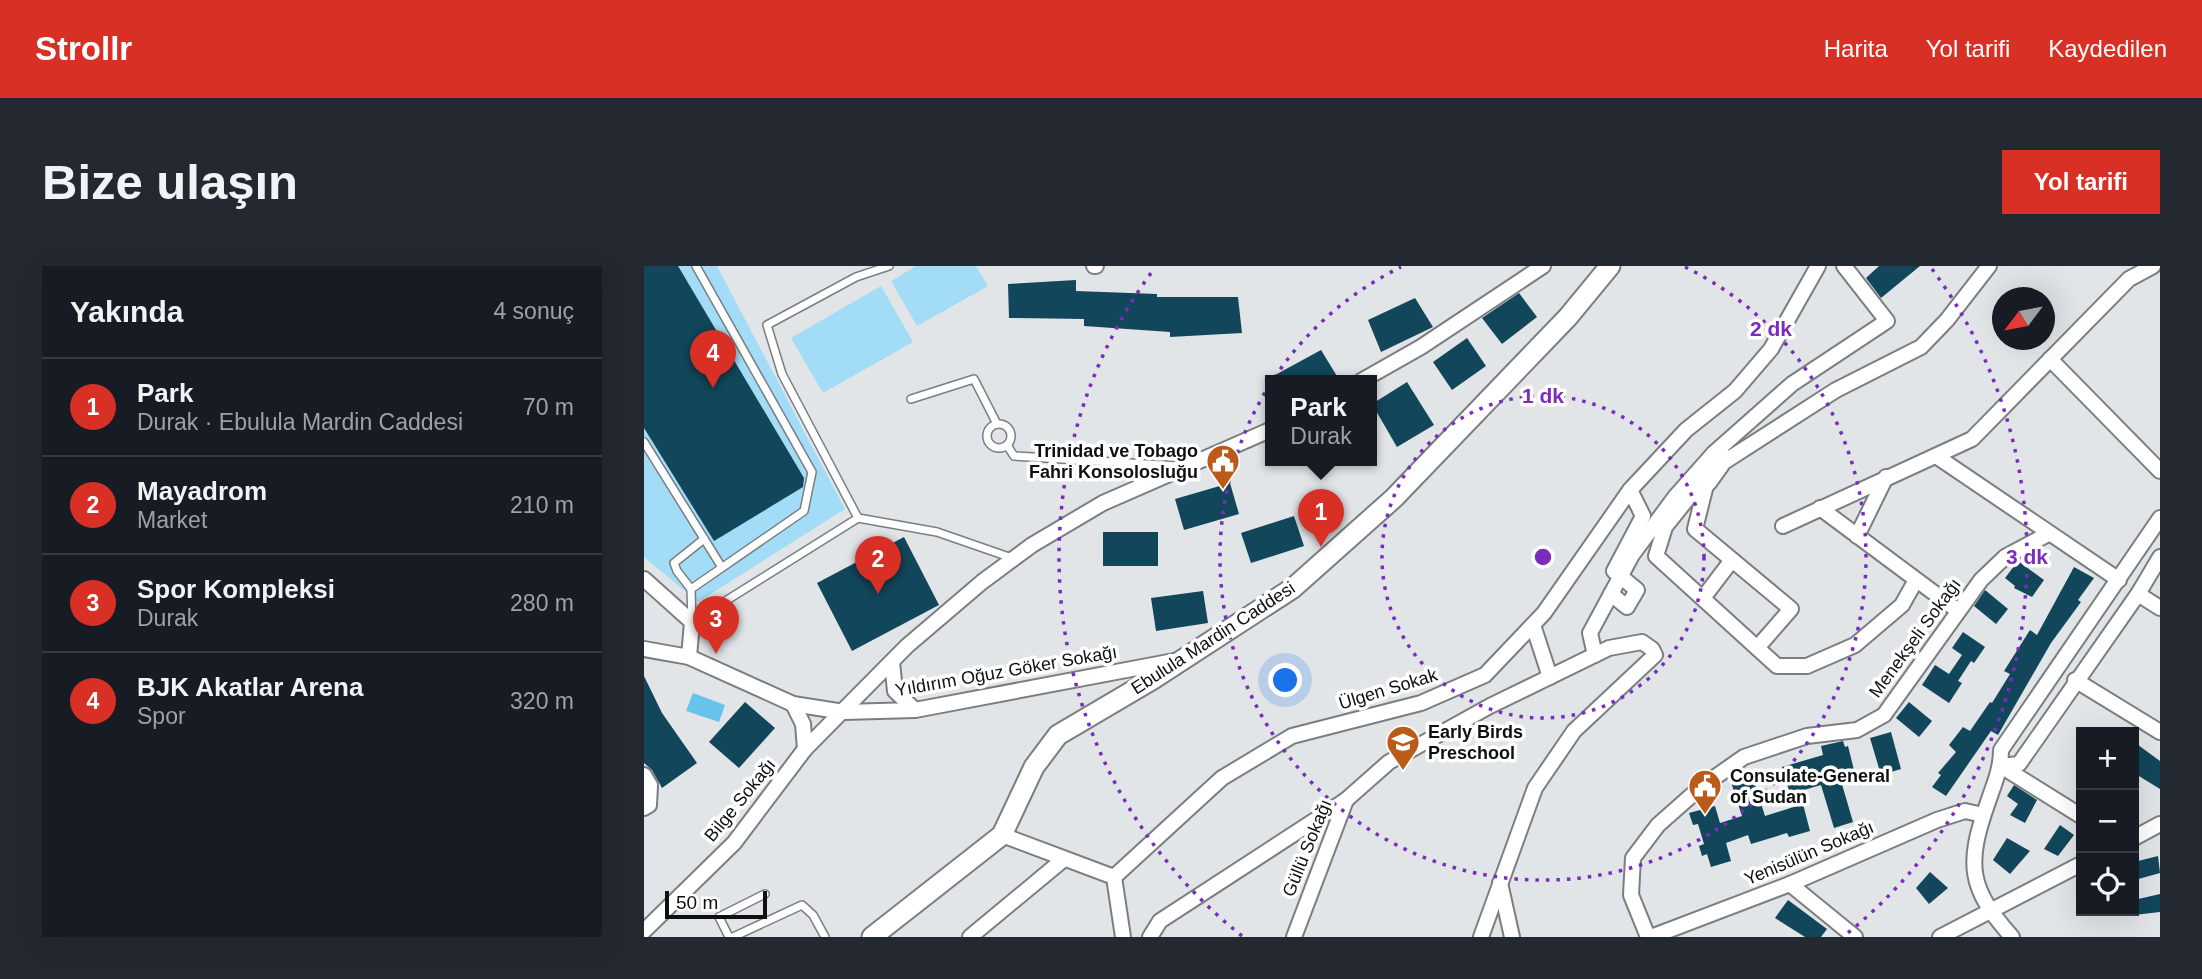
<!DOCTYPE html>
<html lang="tr">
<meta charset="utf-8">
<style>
:root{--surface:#171b24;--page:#242831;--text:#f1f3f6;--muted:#9ea1a6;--line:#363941;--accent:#d93025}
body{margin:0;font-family:Arial,sans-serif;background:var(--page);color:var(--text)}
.controls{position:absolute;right:21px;bottom:21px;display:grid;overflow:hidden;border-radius:0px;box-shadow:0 7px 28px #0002}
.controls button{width:63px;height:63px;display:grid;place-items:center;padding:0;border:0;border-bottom:2px solid var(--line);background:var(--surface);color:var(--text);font:35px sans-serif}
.compass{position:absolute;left:1348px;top:21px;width:63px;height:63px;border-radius:50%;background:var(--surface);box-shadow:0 7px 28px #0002;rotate:238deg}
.scale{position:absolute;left:21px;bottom:18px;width:102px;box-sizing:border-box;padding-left:7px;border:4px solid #0f1010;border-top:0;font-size:19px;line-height:24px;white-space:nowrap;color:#0f1010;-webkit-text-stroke:5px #fff;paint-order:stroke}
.you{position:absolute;left:642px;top:415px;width:24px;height:24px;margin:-18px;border:5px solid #fff;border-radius:50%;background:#1a73e8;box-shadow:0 0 0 10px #1a73e833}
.badge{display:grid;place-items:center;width:46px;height:46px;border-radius:50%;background:var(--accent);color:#fff;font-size:23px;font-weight:700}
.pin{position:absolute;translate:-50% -58px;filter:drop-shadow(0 2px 4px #0008)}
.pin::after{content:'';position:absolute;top:37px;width:24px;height:21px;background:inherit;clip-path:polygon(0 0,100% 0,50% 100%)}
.popup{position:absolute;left:621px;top:109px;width:112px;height:91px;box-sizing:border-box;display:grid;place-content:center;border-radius:0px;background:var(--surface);filter:drop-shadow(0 2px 5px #0005);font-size:23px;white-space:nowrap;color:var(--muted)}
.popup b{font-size:26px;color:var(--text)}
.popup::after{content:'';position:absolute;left:50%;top:100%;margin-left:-14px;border:14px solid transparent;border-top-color:var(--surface)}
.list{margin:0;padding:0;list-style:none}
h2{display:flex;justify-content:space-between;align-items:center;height:91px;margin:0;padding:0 28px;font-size:30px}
h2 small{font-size:23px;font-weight:400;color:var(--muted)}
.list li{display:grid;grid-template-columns:46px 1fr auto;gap:21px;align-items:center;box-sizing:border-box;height:98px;padding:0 28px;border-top:2px solid var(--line)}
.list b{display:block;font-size:26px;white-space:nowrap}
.list p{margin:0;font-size:23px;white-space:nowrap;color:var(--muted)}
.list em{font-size:23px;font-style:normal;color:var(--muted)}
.icon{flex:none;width:38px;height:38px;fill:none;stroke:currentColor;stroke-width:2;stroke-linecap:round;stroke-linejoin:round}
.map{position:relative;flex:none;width:1516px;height:671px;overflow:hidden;border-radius:0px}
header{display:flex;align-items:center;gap:42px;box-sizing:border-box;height:98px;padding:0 35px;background:var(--accent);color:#fff}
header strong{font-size:33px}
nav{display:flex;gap:38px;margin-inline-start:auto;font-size:24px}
.intro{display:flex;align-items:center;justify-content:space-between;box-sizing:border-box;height:168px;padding:0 42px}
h1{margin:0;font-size:49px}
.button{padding:18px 32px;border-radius:0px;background:var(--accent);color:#fff;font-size:24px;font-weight:700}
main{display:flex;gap:42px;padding:0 42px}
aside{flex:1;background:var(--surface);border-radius:0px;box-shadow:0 7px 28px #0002}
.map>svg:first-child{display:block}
.green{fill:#a3dcf7}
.water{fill:#67c3ec}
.building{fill:#12465a}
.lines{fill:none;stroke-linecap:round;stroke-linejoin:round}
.lane-casing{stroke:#7b7e80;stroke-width:10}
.street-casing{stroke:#7b7e80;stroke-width:18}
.secondary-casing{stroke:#7b7e80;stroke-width:23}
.lane{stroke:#fff;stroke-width:7}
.street{stroke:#fff;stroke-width:14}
.secondary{stroke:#fff;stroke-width:19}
.ring{fill:none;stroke:#7b2cbf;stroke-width:3.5;stroke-dasharray:3.5 7}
.labels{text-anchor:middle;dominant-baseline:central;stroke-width:7;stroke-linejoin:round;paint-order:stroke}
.poi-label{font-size:18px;font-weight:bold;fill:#0f1010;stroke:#fff;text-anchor:start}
.street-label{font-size:18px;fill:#0f1010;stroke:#fff}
.centre{fill:#7b2cbf;stroke:#fff;stroke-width:3.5}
.ring-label{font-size:21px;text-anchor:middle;font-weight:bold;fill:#7b2cbf;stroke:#fff;stroke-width:7;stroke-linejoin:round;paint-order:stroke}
</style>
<header>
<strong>Strollr</strong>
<nav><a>Harita</a><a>Yol tarifi</a><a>Kaydedilen</a></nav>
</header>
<div class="intro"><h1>Bize ulaşın</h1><a class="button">Yol tarifi</a></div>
<main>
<aside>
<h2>Yakında<small>4 sonuç</small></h2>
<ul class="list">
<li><span class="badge">1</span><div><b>Park</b><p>Durak · Ebulula Mardin Caddesi</p></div><em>70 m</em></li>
<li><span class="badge">2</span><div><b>Mayadrom</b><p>Market</p></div><em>210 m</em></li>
<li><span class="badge">3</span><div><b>Spor Kompleksi</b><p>Durak</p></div><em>280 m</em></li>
<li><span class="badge">4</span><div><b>BJK Akatlar Arena</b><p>Spor</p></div><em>320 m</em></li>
</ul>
</aside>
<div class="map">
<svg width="1516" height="671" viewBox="0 0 1516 671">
<rect width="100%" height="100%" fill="#e2e5e7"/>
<g class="green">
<polygon points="0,0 73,0 201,243 54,336 0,291"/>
<polygon points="272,0 332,0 344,20 273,60 247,15"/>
<polygon points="237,20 269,76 179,127 147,72"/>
</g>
<polygon class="water" points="49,427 81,439 75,456 42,445"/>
<g class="building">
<polygon points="0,0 34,0 160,212 159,221 70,275 0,162"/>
<polygon points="1235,0 1276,0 1237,32 1222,12"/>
<polygon points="432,14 432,25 513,28 513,31 594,31 598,67 526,71 526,66 440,60 440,53 365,52 364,18"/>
<polygon points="875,27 893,51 858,78 838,52"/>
<polygon points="771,32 789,61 737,86 724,54"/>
<polygon points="823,72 842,100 808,124 789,96"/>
<polygon points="677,84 696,115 620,115"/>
<polygon points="763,116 790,159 753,181 728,138"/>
<polygon points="586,217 595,248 540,264 531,233"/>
<polygon points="650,250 660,280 607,297 597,267"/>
<rect x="459" y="266" width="55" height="34"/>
<polygon points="260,271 295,339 208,385 173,317"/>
<polygon points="1374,295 1400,314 1388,331 1370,322 1371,320 1361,312"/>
<polygon points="1430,301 1450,312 1434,334 1437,336 1407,377 1354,469 1347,465 1302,530 1288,521 1297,509 1294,507 1312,486 1305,479 1319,461 1326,465 1346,436 1348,437 1366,408 1360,405 1386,364 1393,369"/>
<polygon points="1341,324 1364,343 1352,358 1330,340"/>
<polygon points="559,325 564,357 512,365 507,332"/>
<polygon points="1319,366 1341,381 1330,397 1327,395 1314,415 1318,417 1305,437 1278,419 1291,399 1305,408 1318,389 1308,382"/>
<polygon points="0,410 18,447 53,497 18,522 8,504 0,497"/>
<polygon points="101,436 131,462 95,502 65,476"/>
<polygon points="1265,436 1288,455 1275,471 1252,452"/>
<polygon points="1247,466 1257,503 1237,509 1226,472"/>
<polygon points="1199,475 1201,481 1204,480 1210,504 1195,508 1209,556 1190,562 1177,519 1146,528 1138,501 1179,489 1177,480"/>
<polygon points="1490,476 1516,495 1516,523 1490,507"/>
<polygon points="1107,506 1121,550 1159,538 1166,565 1145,571 1143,567 1107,578 1104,569 1082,577 1087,595 1067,601 1063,588 1058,590 1055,580 1060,578 1054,558 1049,559 1045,547 1071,540 1076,557 1098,550 1087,516"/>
<polygon points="1370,519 1393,534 1381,557 1366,549 1374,538 1363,530"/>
<polygon points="1416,559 1430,569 1414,590 1400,583"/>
<polygon points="1363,572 1386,585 1366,608 1349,594"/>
<polygon points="1514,590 1516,607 1491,614 1490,596"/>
<polygon points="1286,606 1304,622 1285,638 1272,622"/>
<polygon points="1516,628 1516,646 1490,649 1490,634"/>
<polygon points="1144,634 1183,663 1177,671 1161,671 1131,652"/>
</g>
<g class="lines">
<defs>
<g id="lane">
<polyline points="267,133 330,113 353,158"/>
<circle cx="355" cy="170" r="12"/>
<polyline points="0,176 77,300"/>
<polyline points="363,179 370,190 534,200"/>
<polyline points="214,252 293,266 368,292"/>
<polyline points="47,323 33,305 30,297 60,273"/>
<polyline points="48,356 214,252 138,108 123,59 212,11 245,0"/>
<polyline points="48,356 47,323 160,245 168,206 52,0"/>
<polyline points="85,671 75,651 121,628"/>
<polyline points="89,671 158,639 169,649 181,671"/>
</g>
<g id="street">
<polyline points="450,0 452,0"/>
<polyline points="1406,93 1516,205"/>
<polyline points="717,115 777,81 899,0"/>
<polyline points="1077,186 1070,187 1148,118 1243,55 1200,0"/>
<polyline points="1292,190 1475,314"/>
<polyline points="1060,212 1021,261 1012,290 1133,400 1163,400 1211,379 1258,339 1272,314"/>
<polyline points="1065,217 1080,196 1192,124 1277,81 1303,54 1345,0"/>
<polyline points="1176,242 1313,344"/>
<polyline points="1139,260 1328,173 1485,13 1509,0"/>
<polyline points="1213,270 1242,211"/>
<polyline points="0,313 48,356 45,391"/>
<polyline points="967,328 983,341 993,324 970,305 999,250 986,224"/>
<polyline points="1494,328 1516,342"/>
<polyline points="1059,332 1088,294"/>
<polyline points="889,359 906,411"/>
<polyline points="0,383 45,391 149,438 200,446 271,444 530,395"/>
<polyline points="951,389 946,367 988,289 1031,231 1070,187 1051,263 1147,343 1113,382"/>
<polyline points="248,396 251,425 271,444"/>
<polyline points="1431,414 1516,466"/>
<polyline points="149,438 159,458 161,483"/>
<polyline points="1357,500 1375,498 1494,328 1516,291"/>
<polyline points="1357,500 1437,550"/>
<polyline points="0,509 6,519 5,539 0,542"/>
<polyline points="358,569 470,611"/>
<polyline points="1490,572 1516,558"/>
<polyline points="470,611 578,512 648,470 777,437 841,409 900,347 986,224 1042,164 1091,125 1127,83 1174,0"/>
<polyline points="470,611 479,671"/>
<polyline points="856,617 868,671"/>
<polyline points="1146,618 1211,671"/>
<polyline points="0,665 90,577 161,483 263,380 338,316 388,279 459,237 626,164"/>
<polyline points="326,671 420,593"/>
<polyline points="506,671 516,655 702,534"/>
<polyline points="650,671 702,534 745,496 846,440 965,382 998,376 1008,383 1011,389 930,465 891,522 837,671"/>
<polyline points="1004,671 987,629 989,592 1014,559 1057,521 1100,491 1163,470 1213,464 1240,449 1337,314 1361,291 1404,268"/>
<polyline points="1007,671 1146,618 1293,554 1321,545 1339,549"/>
<polyline points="1296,671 1437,598"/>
<path d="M 1368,671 C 1324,622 1322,598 1344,536 C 1350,518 1357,503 1357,484 L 1516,252"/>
</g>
<polyline id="secondary" points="228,671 358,569 390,501 414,469 509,413 649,322 750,232 924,51 966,0"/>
</defs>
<use href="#lane" class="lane-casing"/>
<use href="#street" class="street-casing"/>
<use href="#secondary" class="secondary-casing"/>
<use href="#lane" class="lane"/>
<use href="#street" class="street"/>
<use href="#secondary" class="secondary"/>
</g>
<g class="ring">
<circle cx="899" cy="291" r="161"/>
<path d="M1041 1A323 323 0 1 1 757 1"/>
<path d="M598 670A484 484 0 0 1 510 3M1288 3A484 484 0 0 1 1200 670"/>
</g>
<defs>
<symbol id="civic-pin" viewBox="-11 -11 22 30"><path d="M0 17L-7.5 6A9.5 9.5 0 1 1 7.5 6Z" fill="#bc5b19" stroke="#fff"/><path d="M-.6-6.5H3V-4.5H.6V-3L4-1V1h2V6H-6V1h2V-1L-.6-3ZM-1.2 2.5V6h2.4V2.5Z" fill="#fff"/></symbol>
<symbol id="school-pin" viewBox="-11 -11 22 30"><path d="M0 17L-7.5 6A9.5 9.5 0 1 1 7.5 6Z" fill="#bc5b19" stroke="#fff"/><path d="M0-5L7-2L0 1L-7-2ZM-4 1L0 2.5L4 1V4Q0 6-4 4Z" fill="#fff"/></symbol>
</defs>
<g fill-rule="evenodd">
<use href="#civic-pin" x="560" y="176" width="38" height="52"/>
<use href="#school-pin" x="740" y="457" width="38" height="52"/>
<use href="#civic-pin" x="1042" y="501" width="38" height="52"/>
</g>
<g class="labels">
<g class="poi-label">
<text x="554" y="185" text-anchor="end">Trinidad ve Tobago<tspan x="554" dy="21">Fahri Konsolosluğu</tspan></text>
<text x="784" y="466">Early Birds<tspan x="784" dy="21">Preschool</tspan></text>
<text x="1086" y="510">Consulate-General<tspan x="1086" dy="21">of Sudan</tspan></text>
</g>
<g class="street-label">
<text transform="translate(569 372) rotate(-33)">Ebulula Mardin Caddesi</text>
<text transform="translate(1271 372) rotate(-54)">Menekşeli Sokağı</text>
<text transform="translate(362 405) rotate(-10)">Yıldırım Oğuz Göker Sokağı</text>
<text transform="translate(744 423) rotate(-17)">Ülgen Sokak</text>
<text transform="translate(96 534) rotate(-51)">Bilge Sokağı</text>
<text transform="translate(663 582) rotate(-68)">Güllü Sokağı</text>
<text transform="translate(1165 587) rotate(-23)">Yenisülün Sokağı</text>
</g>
</g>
<circle cx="899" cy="291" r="10" class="centre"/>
<g class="ring-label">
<text x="1127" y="70">2 dk</text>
<text x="899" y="137">1 dk</text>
<text x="1383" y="298">3 dk</text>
</g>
</svg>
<div class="controls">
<button>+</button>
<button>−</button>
<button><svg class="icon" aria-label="locate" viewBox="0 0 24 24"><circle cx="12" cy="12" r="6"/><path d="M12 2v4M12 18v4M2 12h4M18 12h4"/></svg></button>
</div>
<svg class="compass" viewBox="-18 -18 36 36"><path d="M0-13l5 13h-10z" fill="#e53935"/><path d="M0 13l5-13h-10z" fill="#9ea1a6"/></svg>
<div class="scale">50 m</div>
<div class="you"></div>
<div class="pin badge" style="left:677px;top:281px">1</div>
<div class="popup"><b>Park</b>Durak</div>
<div class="pin badge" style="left:234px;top:328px">2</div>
<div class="pin badge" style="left:72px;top:388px">3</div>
<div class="pin badge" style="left:69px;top:122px">4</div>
</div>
</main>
